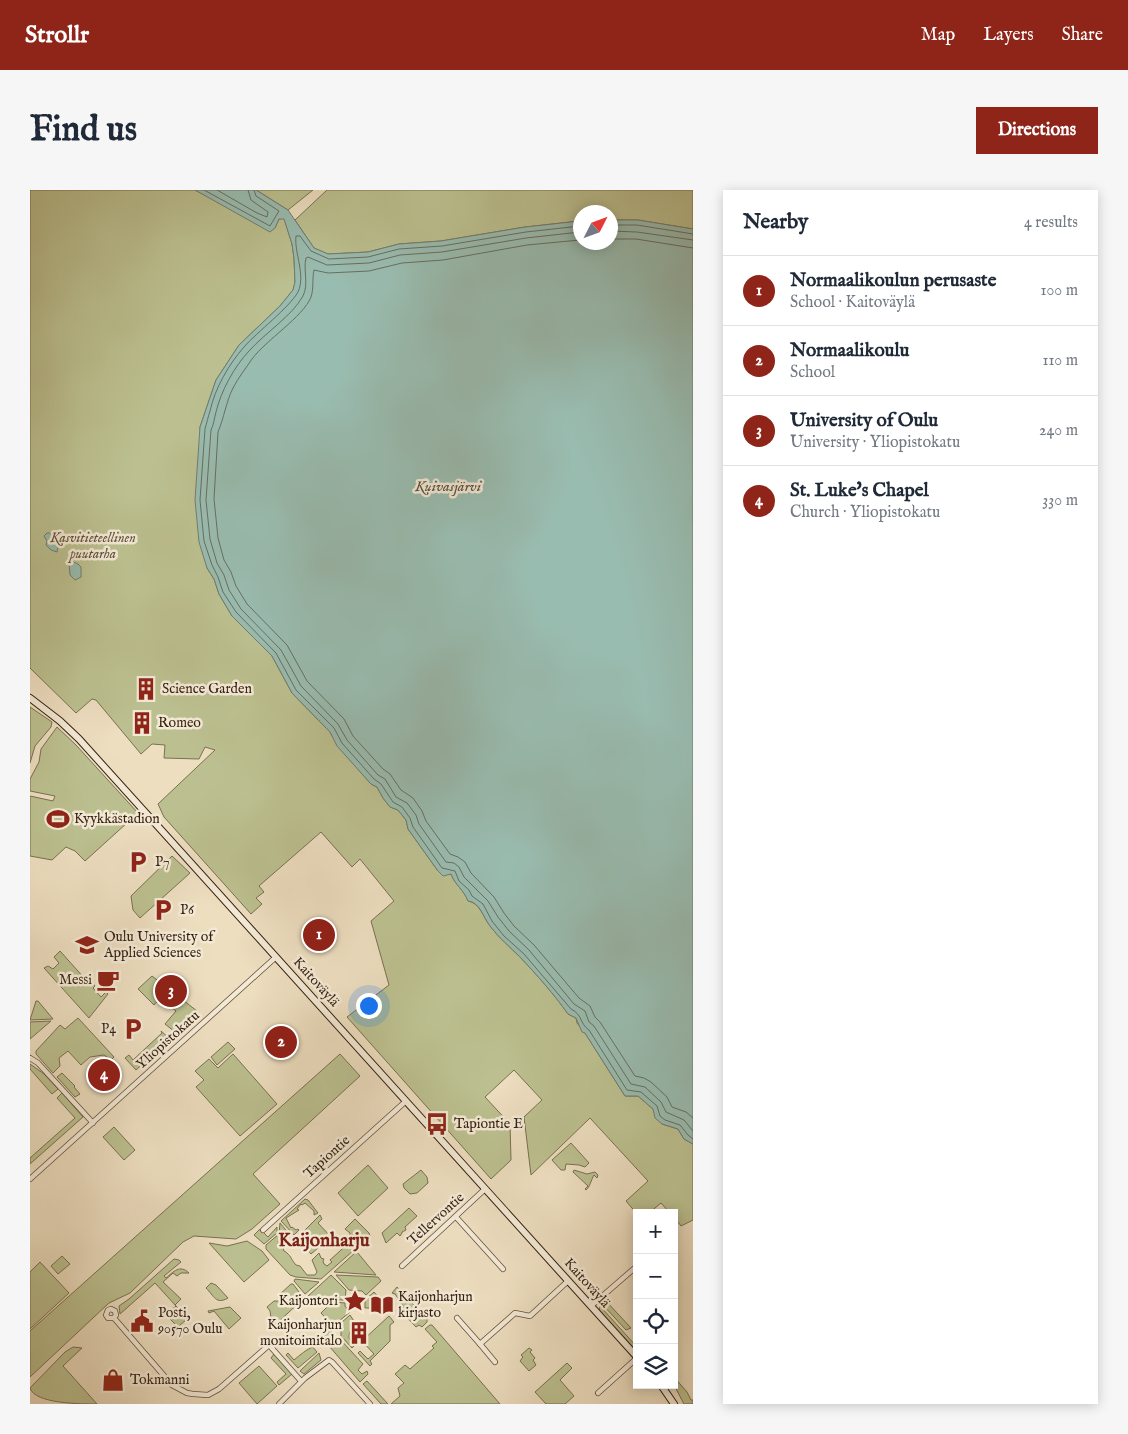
<!DOCTYPE html>
<meta charset="utf-8">
<style>
:root{--surface:#fff;--page:#f6f6f7;--text:#1f2937;--muted:#747a83;--line:#e0e1e3;--accent:#8f2418}
body{margin:0;font-family:"IM FELL English",serif;background:var(--page);color:var(--text)}
.controls{position:absolute;right:15px;bottom:15px;display:grid;overflow:hidden;border-radius:0px;box-shadow:0 2px 12px #0003}
.controls button{width:45px;height:45px;display:grid;place-items:center;padding:0;border:0;border-bottom:1px solid var(--line);background:var(--surface);color:var(--text);font:25px sans-serif}
.compass{position:absolute;left:543px;top:15px;width:45px;height:45px;border-radius:50%;background:var(--surface);box-shadow:0 2px 12px #0003;rotate:48deg}
.you{position:absolute;left:338px;top:815px;width:18px;height:18px;margin:-12px;border:4px solid #fff;border-radius:50%;background:#1a73e8;box-shadow:0 0 0 8px #1a73e833}
.badge{display:grid;place-items:center;width:32px;height:32px;border-radius:50%;background:var(--accent);color:#fff;font-size:16px;font-weight:700}
.pin{position:absolute;translate:-50% -50%;border:2px solid #fff;box-shadow:0 1px 5px #0006}
.list{margin:0;padding:0;list-style:none}
h2{display:flex;justify-content:space-between;align-items:center;height:65px;margin:0;padding:0 20px;font-size:21px}
h2 small{font-size:16px;font-weight:400;color:var(--muted)}
.list li{display:grid;grid-template-columns:32px 1fr auto;gap:15px;align-items:center;box-sizing:border-box;height:70px;padding:0 20px;border-top:1px solid var(--line)}
.list b{display:block;font-size:19px;white-space:nowrap}
.list p{margin:0;font-size:16px;white-space:nowrap;color:var(--muted)}
.list em{font-size:16px;font-style:normal;color:var(--muted)}
.icon{flex:none;width:28px;height:28px;fill:none;stroke:currentColor;stroke-width:2;stroke-linecap:round;stroke-linejoin:round}
.map{position:relative;flex:none;width:663px;height:1214px;overflow:hidden;border-radius:0px}
header{display:flex;align-items:center;gap:30px;box-sizing:border-box;height:70px;padding:0 25px;background:var(--accent);color:#fff}
header strong{font-size:24px}
nav{display:flex;gap:28px;margin-inline-start:auto;font-size:18px}
.intro{display:flex;align-items:center;justify-content:space-between;box-sizing:border-box;height:120px;padding:0 30px}
h1{margin:0;font-size:35px}
.button{padding:12px 22px;border-radius:0px;background:var(--accent);color:#fff;font-size:18px;font-weight:700}
main{display:flex;gap:30px;padding:0 30px}
aside{flex:1;background:var(--surface);border-radius:0px;box-shadow:0 2px 12px #0003}
.map>svg:first-child{display:block}
.green{fill:#bcc090;stroke:#797050}
.water{fill:#99bcb0;stroke:#717d70}
.lines{fill:none;stroke-linecap:round;stroke-linejoin:round}
.shore{stroke:#686e60;stroke-width:1}
.street-casing{stroke:#644f3c;stroke-width:6}
.secondary-casing{stroke:#361f10;stroke-width:8}
.street{stroke:#f3ead6;stroke-width:4.5}
.secondary{stroke:#f3ead6;stroke-width:6}
.labels{text-anchor:middle;dominant-baseline:central;stroke-width:5;stroke-linejoin:round;paint-order:stroke}
.park-label{font-size:14px;font-style:italic;fill:#5e4f36;stroke:#f3ead6}
.poi-label{font-size:14px;fill:#361f10;stroke:#f3ead6;text-anchor:start}
.street-label{font-size:14px;fill:#361f10;stroke:#f3ead6}
.water-label{font-size:15px;font-style:italic;fill:#544e40;stroke:#f3ead6}
.district-label{font-size:19px;font-weight:bold;fill:#7a1f14;stroke:#f3ead6}
</style>
<header>
<strong>Strollr</strong>
<nav><a>Map</a><a>Layers</a><a>Share</a></nav>
</header>
<div class="intro"><h1>Find us</h1><a class="button">Directions</a></div>
<main>
<div class="map">
<svg width="663" height="1214" viewBox="0 0 663 1214">
<rect width="100%" height="100%" fill="#eddec0"/>
<filter id="stains"><feTurbulence type="fractalNoise" baseFrequency=".004" numOctaves="4"/><feColorMatrix values="0 0 0 0 .2 0 0 0 0 .09 0 0 0 0 .02 0 0 0 .5 -.17"/></filter>
<radialGradient id="worn" r=".72"><stop offset=".6" stop-color="#630" stop-opacity="0"/><stop offset="1" stop-color="#630" stop-opacity=".3"/></radialGradient>
<g class="green">
<path d="M 0,0 L 165,0 L 245,38 L 249,29 L 254,28 L 262,54 L 264,68 L 265,92 L 263,100 L 250,116 L 209,155 L 186,190 L 170,237 L 177,378 L 184,389 L 189,404 L 202,426 L 242,466 L 262,503 L 300,542 L 308,556 L 341,594 L 347,597 L 353,608 L 360,617 L 368,620 L 376,630 L 378,639 L 408,681 L 421,684 C 425,695 434,700 438,711 C 450,713 453,727 460,736 C 469,748 480,757 490,767 C 507,785 524,804 538,824 L 546,828 L 547,833 L 555,843 L 595,906 L 608,906 L 623,919 L 632,934 L 648,939 L 654,949 L 663,954 L 663,1030 L 651,1036 L 648,1032 L 644,1036 L 644,1023 L 638,1023 L 639,1022 L 631,1013 L 619,1023 L 607,1024 L 596,1011 L 618,991 L 560,928 L 501,985 L 494,927 L 512,910 L 484,880 L 455,907 L 480,934 L 481,970 L 461,989 L 317,827 L 359,795 L 341,731 L 364,711 L 330,669 L 322,677 L 291,642 L 229,696 L 234,702 L 226,708 L 232,714 L 221,724 L 134,627 L 128,614 L 185,560 L 175,557 L 169,569 L 134,568 L 135,555 L 122,554 L 111,564 L 66,510 L 62,509 L 46,523 L 0,478 Z"/>
<polygon points="226,0 283,0 258,20"/>
<polygon points="297,0 663,0 663,39 608,30 581,30 580,22 550,22 550,31 495,37 411,51 369,54 338,62 298,64 284,58 265,30"/>
<polygon points="0,517 22,532 21,537 5,556 0,573"/>
<polygon points="27,537 46,555 108,623 55,671 45,661 36,657 22,670 0,666 0,606 23,611 25,606 0,601 0,589 9,572 11,559"/>
<polygon points="142,666 160,683 110,728 103,720 101,706"/>
<polygon points="30,761 56,790 58,788 65,796 63,798 71,807 76,802 78,804 59,828 14,778 18,776 23,779 29,773 24,767"/>
<polygon points="122,786 167,821 145,842 135,834 146,821 130,808 124,815 108,799"/>
<polygon points="6,811 8,811 23,829 0,830"/>
<polygon points="48,828 84,867 81,870 74,865 60,867 51,875 38,861 29,868 30,876 23,883 6,864 6,861 30,835 35,839"/>
<polygon points="21,831 0,849 0,832"/>
<polygon points="131,841 140,849 106,880 95,868 99,865 103,870 132,843"/>
<polygon points="198,852 205,859 187,875 181,867"/>
<polygon points="203,864 247,914 210,946 166,897 174,890 165,881 179,869 188,878"/>
<polygon points="310,864 330,886 223,984 250,1014 222,1039 206,1049 164,1046 153,1052 100,1103 79,1113 0,1187 0,1141"/>
<polygon points="0,874 14,884 28,899 22,904 0,879"/>
<polygon points="32,883 45,896 44,897 50,904 45,907 27,887"/>
<polygon points="32,903 53,927 0,974 0,968 45,928 27,908"/>
<polygon points="84,937 105,960 94,970 73,947"/>
<polygon points="541,953 559,973 555,977 549,975 536,974 535,980 531,980 522,970"/>
<polygon points="338,975 358,998 328,1026 308,1003"/>
<polygon points="391,980 397,987 398,993 387,1003 380,1004 374,998 373,994"/>
<path d="M 544,980 L 557,984 L 565,982 L 568,985 L 567,988 L 564,985 C 561,990 560,997 556,1000 L 555,999 L 558,996 L 543,982 Z"/>
<polygon points="275,1009 278,1010 288,1023 284,1025 284,1021 275,1013 272,1015 271,1014 267,1019 269,1020 256,1028 261,1038 262,1037 266,1040 268,1039 269,1040 264,1045 251,1031"/>
<polygon points="379,1018 387,1026 375,1037 376,1040 372,1042 372,1043 370,1046 367,1043 356,1053 352,1043"/>
<polygon points="290,1025 292,1029 288,1033 301,1047 281,1064 267,1048"/>
<path d="M 325,1029 L 339,1043 L 340,1046 L 291,1089 L 266,1087 L 260,1085 L 236,1059 L 236,1055 L 249,1044 L 250,1033 L 260,1045 L 257,1047 L 254,1045 L 248,1051 L 249,1055 L 254,1059 L 253,1060 C 263,1067 259,1067 266,1075 L 270,1076 L 277,1085 L 285,1085 L 287,1082 L 282,1070 L 289,1063 L 291,1068 L 294,1069 L 293,1071 L 294,1074 L 297,1076 L 302,1072 L 300,1070 L 321,1051 L 322,1053 L 327,1050 L 326,1046 L 324,1047 L 322,1044 L 320,1045 L 320,1043 L 315,1039 Z"/>
<polygon points="247,1037 247,1043 234,1054 224,1045 230,1039 238,1047"/>
<polygon points="217,1051 232,1061 239,1070 214,1092 179,1053 197,1056"/>
<polygon points="327,1062 346,1085 304,1082 326,1062"/>
<polygon points="32,1066 40,1074 28,1084 21,1076"/>
<path d="M 144,1069 L 149,1070 L 151,1072 L 134,1086 L 136,1088 C 143,1082 150,1074 159,1083 L 151,1083 L 147,1086 L 143,1083 L 133,1092 L 151,1109 L 145,1115 L 151,1121 L 138,1128 L 143,1123 L 141,1120 L 146,1116 L 125,1093 L 90,1124 L 89,1116 L 99,1109 Z"/>
<polygon points="10,1072 39,1103 0,1139 0,1082"/>
<polygon points="301,1085 316,1100 315,1110 278,1109 277,1107"/>
<polygon points="306,1085 348,1087 351,1091 336,1105 332,1101 319,1100"/>
<polygon points="265,1089 289,1092 275,1104 264,1091"/>
<path d="M 181,1093 L 186,1095 L 198,1108 C 186,1115 184,1106 176,1098 Z"/>
<polygon points="261,1094 263,1094 273,1107 249,1108 248,1106"/>
<polygon points="367,1097 397,1129 397,1132 392,1137 389,1135 386,1137 369,1119 373,1115 365,1104 362,1103"/>
<polygon points="344,1102 350,1109 348,1111 348,1116 345,1118 335,1118 335,1110"/>
<polygon points="244,1111 271,1111 246,1134 241,1128 240,1121 237,1117"/>
<polygon points="576,1111 601,1138 596,1140 573,1115"/>
<polygon points="305,1112 315,1113 315,1116 320,1122 303,1136 291,1123 300,1114"/>
<polygon points="570,1116 607,1157 607,1163 569,1121"/>
<polygon points="200,1117 211,1128 199,1139 184,1121 179,1123 178,1121"/>
<polygon points="150,1123 156,1130 149,1136 150,1139 140,1129"/>
<path d="M 320,1125 L 326,1134 C 321,1138 319,1142 319,1148 L 325,1155 L 322,1158 L 311,1146 L 311,1133 Z"/>
<polygon points="359,1126 364,1132 360,1135 360,1151 340,1171 342,1174 340,1176 328,1163 330,1161 338,1169 344,1164 332,1151"/>
<polygon points="402,1135 470,1214 361,1214 370,1206 368,1198 374,1193 365,1184 375,1175 380,1179 404,1158 402,1156 407,1152 395,1139 400,1135"/>
<polygon points="297,1136 304,1145 290,1157 285,1151 284,1146 289,1149 298,1140"/>
<polygon points="307,1146 333,1174 328,1180 332,1184 337,1181 338,1184 330,1192 299,1156 299,1154"/>
<path d="M 281,1155 L 287,1162 L 268,1178 L 256,1165 L 258,1163 L 264,1170 C 270,1165 277,1159 283,1157 Z"/>
<path d="M 43,1157 L 52,1158 L 33,1176 L 67,1214 C 51,1214 5,1214 0,1198 L 35,1162 Z"/>
<polygon points="499,1158 502,1160 500,1162 505,1168 503,1170 506,1175 499,1181 490,1171 493,1167 491,1165"/>
<polygon points="289,1163 291,1170 274,1184 270,1181 271,1180"/>
<polygon points="244,1164 262,1184 249,1195 247,1192 256,1184 241,1168"/>
<polygon points="537,1173 542,1178 530,1190 544,1206 535,1214 516,1214 505,1202"/>
<polygon points="229,1176 247,1196 227,1214 209,1193"/>
<polygon points="644,1187 657,1202 661,1210 663,1210 663,1214 654,1214 644,1195"/>
<polygon points="337,1191 358,1214 351,1214 333,1194"/>
</g>
<g class="water">
<path d="M 165,0 L 226,0 L 258,20 L 284,58 L 298,64 L 338,62 L 369,54 L 411,51 L 495,37 L 550,31 L 550,52 L 580,52 L 581,30 L 608,30 L 663,39 L 663,954 L 654,949 L 648,939 L 632,934 L 625,928 L 623,919 L 608,906 L 595,906 L 555,843 L 552,842 L 546,828 L 538,824 C 524,804 507,785 490,767 C 480,757 469,748 460,736 C 453,727 450,712 438,711 C 434,700 425,695 421,684 L 413,686 L 408,681 L 378,639 L 376,630 L 368,620 L 360,617 L 353,608 L 347,597 L 341,594 L 307,556 L 300,542 L 262,503 L 242,466 L 202,426 L 189,404 L 184,389 L 177,378 L 169,352 L 165,310 L 170,237 L 186,190 L 209,155 L 250,116 L 263,100 L 265,92 L 264,68 L 262,54 L 254,29 L 249,29 L 245,38 L 240,42 Z"/>
<path d="M 17,343 C 24,342 31,348 32,355 L 28,357 L 27,362 L 21,360 L 16,355 L 17,351 L 14,346 Z"/>
<polygon points="41,371 48,374 51,377 51,387 45,390 40,385 39,373"/>
</g>
<g class="lines">
<g class="shore">
<polyline points="174,0 240,36 249,21 226,6 224,0"/>
<polyline points="187,0 227,23 237,27 238,22 221,10 218,0"/>
<polyline points="580,35 607,35 663,44"/>
<path d="M 550,36 L 496,42 L 412,56 L 369,59 L 338,67 L 299,69 L 281,61 L 270,46 L 266,46 C 264,63 276,85 268,102 C 259,118 227,142 214,157 C 199,174 185,198 180,221 C 178,227 177,232 175,239 L 170,310 L 174,351 L 182,375 L 188,387 L 193,402 L 206,422 L 246,463 L 266,500 L 304,538 L 312,553 L 344,589 L 351,594 L 363,612 L 372,617 L 380,628 L 383,637 L 412,678 L 425,681 L 429,691 L 439,700 L 442,706 L 453,714 L 462,731 L 474,746 L 494,764 L 541,819 C 553,825 549,833 559,840 L 597,900 L 611,902 L 627,916 L 630,926 L 635,930 L 650,935 L 658,945 L 663,949"/>
<polyline points="580,41 607,42 663,50"/>
<path d="M 550,42 L 496,48 L 412,62 L 370,65 L 339,73 L 297,75 L 278,67 L 276,68 C 273,80 279,94 273,106 C 262,126 235,143 219,161 C 204,177 191,201 186,222 C 184,229 184,234 181,240 L 176,310 L 180,349 L 187,373 L 194,385 L 199,400 L 211,419 L 251,460 L 271,496 L 308,534 L 317,550 L 348,585 L 355,589 L 366,607 L 377,613 L 386,625 L 389,634 L 416,672 L 424,673 L 429,677 L 434,687 L 458,711 L 468,727 L 479,741 L 499,760 L 544,814 L 555,821 L 559,832 L 564,836 L 601,894 L 615,897 L 631,912 L 636,922 L 654,930 L 663,941"/>
<polyline points="580,49 606,49 663,58"/>
<path d="M 550,50 L 497,55 L 413,70 L 372,73 L 339,81 L 298,83 L 284,80 C 282,89 284,98 281,107 C 273,127 236,150 222,169 C 216,178 208,188 203,198 C 196,212 194,228 188,242 L 184,309 L 188,348 L 194,370 L 201,382 L 206,396 L 217,414 L 257,455 L 277,491 L 314,529 L 323,546 L 353,579 L 360,584 L 371,600 L 383,608 L 392,621 L 396,631 L 420,664 L 428,667 L 435,672 L 441,683 L 464,707 L 474,723 L 484,736 L 504,755 L 549,808 L 560,816 L 565,827 L 570,832 L 605,886 L 614,888 L 621,892 L 637,907 L 642,917 L 656,922 L 663,928"/>
</g>
<defs>
<g id="street">
<polyline points="0,868 8,873 63,933"/>
<polyline points="0,989 246,767"/>
<polyline points="426,1027 473,1079"/>
<polyline points="233,1040 376,911"/>
<polyline points="372,1076 455,999"/>
<polyline points="561,1116 607,1076"/>
<polyline points="84,1128 86,1125 85,1121 81,1119 78,1120 76,1125 78,1128 84,1128 142,1195 157,1203 163,1204 178,1205 189,1199 239,1155 271,1191"/>
<polyline points="427,1128 450,1154 485,1123 500,1126 538,1091"/>
<polyline points="450,1154 465,1172"/>
<polyline points="568,1203 607,1168"/>
<polyline points="249,1214 275,1188 299,1170 302,1172 340,1214"/>
</g>
<g id="secondary">
<polyline points="0,508 30,531 49,549 607,1167"/>
<polyline points="631,1195 644,1214"/>
</g>
</defs>
<use href="#street" class="street-casing"/>
<use href="#secondary" class="secondary-casing"/>
<use href="#street" class="street"/>
<use href="#secondary" class="secondary"/>
</g>
<defs>
<symbol id="building-bare" viewBox="-9 -9 18 18"><path d="M-4-6H4V6H1V3H-1V6H-4ZM-2.5-4.3h1.7v1.8h-1.7ZM.8-4.3h1.7v1.8H.8ZM-2.5-1h1.7V.8h-1.7ZM.8-1h1.7V.8H.8Z" fill="#8f2418" stroke="#f3ead6" stroke-width="2.5" paint-order="stroke"/></symbol>
<symbol id="stadium-bare" viewBox="-9 -9 18 18"><path d="M0-5a6.5 5 0 1 0 0 10a6.5 5 0 1 0 0-10ZM-3.5-1.8h7v3.6h-7Z" fill="#8f2418" stroke="#f3ead6" stroke-width="2.5" paint-order="stroke"/></symbol>
<symbol id="parking-bare" viewBox="-9 -9 18 18"><path d="M-3.5-5.5H1a3.5 3.5 0 0 1 0 7H-1V5.5H-3.5ZM-1-3.4V-.6H.8a1.4 1.4 0 0 0 0-2.8Z" fill="#8f2418" stroke="#f3ead6" stroke-width="2.5" paint-order="stroke"/></symbol>
<symbol id="university-bare" viewBox="-9 -9 18 18"><path d="M0-5L7-2L0 1L-7-2ZM-4 1L0 2.5L4 1V4Q0 6-4 4Z" fill="#8f2418" stroke="#f3ead6" stroke-width="2.5" paint-order="stroke"/></symbol>
<symbol id="cafe-bare" viewBox="-9 -9 18 18"><path d="M-5.5-4.5H6V0H3Q3 3.5 0 3.5H-2.5Q-5.5 3.5-5.5 0ZM3-3.2v2h1.7v-2ZM-6 4.5H4V6H-6Z" fill="#8f2418" stroke="#f3ead6" stroke-width="2.5" paint-order="stroke"/></symbol>
<symbol id="bus-bare" viewBox="-9 -9 18 18"><path d="M-5-6H5V4H4V6H2V4H-2V6H-4V4H-5ZM-3.5-4V0h7V-4ZM-3.5 1.2v1.5H-2V1.2ZM2 1.2v1.5H3.5V1.2Z" fill="#8f2418" stroke="#f3ead6" stroke-width="2.5" paint-order="stroke"/></symbol>
<symbol id="sight-bare" viewBox="-9 -9 18 18"><path d="M0-6L1.8-2.2L6-1.7L2.9 1.2L3.7 5.4L0 3.3L-3.7 5.4L-2.9 1.2L-6-1.7L-1.8-2.2Z" fill="#8f2418" stroke="#f3ead6" stroke-width="2.5" paint-order="stroke"/></symbol>
<symbol id="library-bare" viewBox="-9 -9 18 18"><path d="M-6-4Q-3-5.5-.7-3.5V5Q-3 3-6 4ZM6-4Q3-5.5 .7-3.5V5Q3 3 6 4Z" fill="#8f2418" stroke="#f3ead6" stroke-width="2.5" paint-order="stroke"/></symbol>
<symbol id="civic-bare" viewBox="-9 -9 18 18"><path d="M-.6-6.5H3V-4.5H.6V-3L4-1V1h2V6H-6V1h2V-1L-.6-3ZM-1.2 2.5V6h2.4V2.5Z" fill="#8f2418" stroke="#f3ead6" stroke-width="2.5" paint-order="stroke"/></symbol>
<symbol id="shop-bare" viewBox="-9 -9 18 18"><path d="M-5-2.5h2.3a2.7 3.5 0 0 1 5.4 0H5L5.5 6h-11ZM-1.5-2.5h3a1.5 2.3 0 0 0-3 0Z" fill="#8f2418" stroke="#f3ead6" stroke-width="2.5" paint-order="stroke"/></symbol>
</defs>
<g fill-rule="evenodd">
<use href="#building-bare" x="100" y="483" width="32" height="32"/>
<use href="#building-bare" x="96" y="517" width="32" height="32"/>
<use href="#stadium-bare" x="12" y="613" width="32" height="32"/>
<use href="#parking-bare" x="92" y="656" width="32" height="32"/>
<use href="#parking-bare" x="117" y="704" width="32" height="32"/>
<use href="#university-bare" x="41" y="739" width="32" height="32"/>
<use href="#cafe-bare" x="62" y="774" width="32" height="32"/>
<use href="#parking-bare" x="87" y="823" width="32" height="32"/>
<use href="#bus-bare" x="391" y="918" width="32" height="32"/>
<use href="#sight-bare" x="309" y="1095" width="32" height="32"/>
<use href="#library-bare" x="336" y="1099" width="32" height="32"/>
<use href="#civic-bare" x="96" y="1115" width="32" height="32"/>
<use href="#building-bare" x="313" y="1127" width="32" height="32"/>
<use href="#shop-bare" x="67" y="1174" width="32" height="32"/>
</g>
<g class="labels">
<g class="park-label">
<text x="63" y="348">Kasvitieteellinen<tspan x="63" dy="16">puutarha</tspan></text>
</g>
<g class="poi-label">
<text x="132" y="499">Science Garden</text>
<text x="128" y="533">Romeo</text>
<text x="44" y="629">Kyykkästadion</text>
<text x="125" y="672">P7</text>
<text x="150" y="720">P6</text>
<text x="74" y="747">Oulu University of<tspan x="74" dy="16">Applied Sciences</tspan></text>
<text x="62" y="790" text-anchor="end">Messi</text>
<text x="86" y="839" text-anchor="end">P4</text>
<text x="424" y="934">Tapiontie E</text>
<text x="368" y="1107">Kaijonharjun<tspan x="368" dy="16">kirjasto</tspan></text>
<text x="308" y="1111" text-anchor="end">Kaijontori</text>
<text x="128" y="1123">Posti,<tspan x="128" dy="16">90570 Oulu</tspan></text>
<text x="312" y="1135" text-anchor="end">Kaijonharjun<tspan x="312" dy="16">monitoimitalo</tspan></text>
<text x="100" y="1190">Tokmanni</text>
</g>
<g class="street-label">
<text transform="translate(286 792) rotate(48)">Kaitoväylä</text>
<text transform="translate(138 850) rotate(-42)">Yliopistokatu</text>
<text transform="translate(297 967) rotate(-42)">Tapiontie</text>
<text transform="translate(406 1029) rotate(-42)">Tellervontie</text>
<text transform="translate(557 1093) rotate(48)">Kaitoväylä</text>
</g>
<g class="water-label">
<text x="418" y="296">Kuivasjärvi</text>
</g>
<g class="district-label">
<text x="294" y="1051">Kaijonharju</text>
</g>
</g>
<rect width="100%" height="100%" filter="url(#stains)"/>
<rect width="100%" height="100%" fill="url(#worn)"/>
</svg>
<div class="controls">
<button>+</button>
<button>−</button>
<button><svg class="icon" aria-label="locate" viewBox="0 0 24 24"><circle cx="12" cy="12" r="6"/><path d="M12 2v4M12 18v4M2 12h4M18 12h4"/></svg></button>
<button><svg class="icon" aria-label="layers" viewBox="0 0 24 24"><path d="M12 4l9 5-9 5-9-5zM3 14l9 5 9-5"/></svg></button>
</div>
<svg class="compass" viewBox="-18 -18 36 36"><path d="M0-13l5 13h-10z" fill="#e53935"/><path d="M0 13l5-13h-10z" fill="#747a83"/></svg>
<div class="you"></div>
<div class="pin badge" style="left:289px;top:745px">1</div>
<div class="pin badge" style="left:251px;top:852px">2</div>
<div class="pin badge" style="left:141px;top:801px">3</div>
<div class="pin badge" style="left:74px;top:885px">4</div>
</div>
<aside>
<h2>Nearby<small>4 results</small></h2>
<ul class="list">
<li><span class="badge">1</span><div><b>Normaalikoulun perusaste</b><p>School · Kaitoväylä</p></div><em>100 m</em></li>
<li><span class="badge">2</span><div><b>Normaalikoulu</b><p>School</p></div><em>110 m</em></li>
<li><span class="badge">3</span><div><b>University of Oulu</b><p>University · Yliopistokatu</p></div><em>240 m</em></li>
<li><span class="badge">4</span><div><b>St. Luke's Chapel</b><p>Church · Yliopistokatu</p></div><em>330 m</em></li>
</ul>
</aside>
</main>
